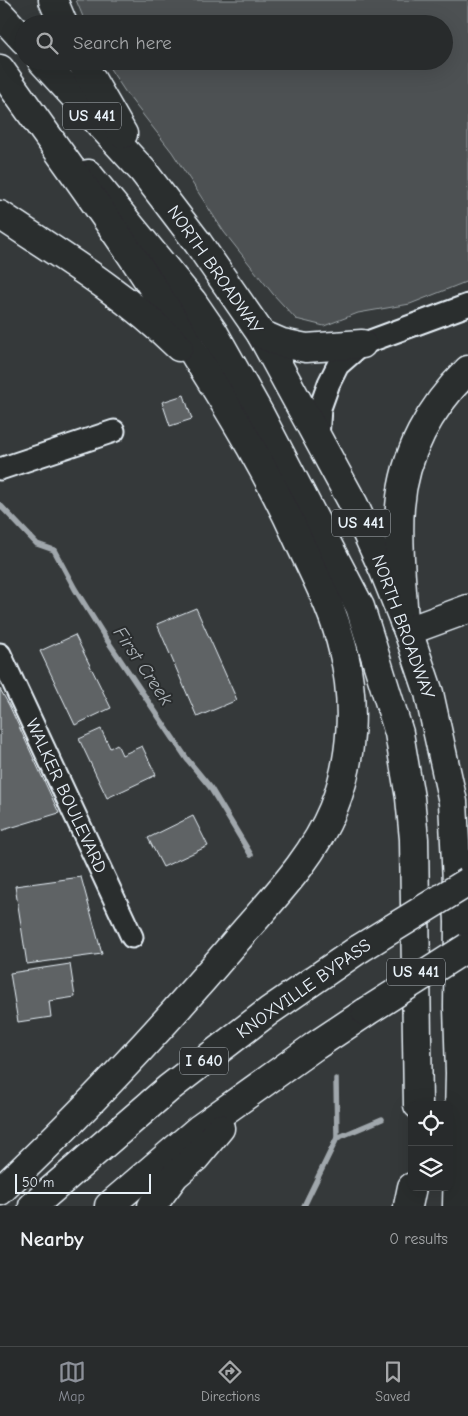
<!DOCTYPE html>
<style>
:root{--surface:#282b2c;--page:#343738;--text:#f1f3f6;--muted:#a5a7a9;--line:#444748;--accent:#8c9099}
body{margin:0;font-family:"Comic Neue",sans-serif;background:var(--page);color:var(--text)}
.controls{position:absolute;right:15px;bottom:15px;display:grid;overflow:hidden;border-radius:8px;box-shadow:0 5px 20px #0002}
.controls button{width:45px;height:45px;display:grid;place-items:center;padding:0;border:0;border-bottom:1px solid var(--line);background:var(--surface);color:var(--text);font:25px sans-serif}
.scale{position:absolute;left:15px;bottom:12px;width:136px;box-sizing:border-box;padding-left:5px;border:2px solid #e8f1f8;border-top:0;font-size:14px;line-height:18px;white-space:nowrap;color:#e8f1f8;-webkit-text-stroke:4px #2a2d2e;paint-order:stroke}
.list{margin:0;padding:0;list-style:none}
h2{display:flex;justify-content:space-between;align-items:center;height:65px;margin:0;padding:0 20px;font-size:21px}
h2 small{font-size:16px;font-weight:400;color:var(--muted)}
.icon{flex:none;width:28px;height:28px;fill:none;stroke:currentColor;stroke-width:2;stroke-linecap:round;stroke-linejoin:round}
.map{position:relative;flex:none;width:468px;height:1206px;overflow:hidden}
.search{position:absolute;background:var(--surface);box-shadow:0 5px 20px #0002;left:15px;right:15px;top:15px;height:55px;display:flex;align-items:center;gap:12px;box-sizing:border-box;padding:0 18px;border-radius:28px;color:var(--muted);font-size:19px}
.sheet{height:140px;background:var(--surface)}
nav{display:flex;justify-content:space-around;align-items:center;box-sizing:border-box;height:70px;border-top:1px solid var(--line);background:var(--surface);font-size:14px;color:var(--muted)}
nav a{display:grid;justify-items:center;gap:2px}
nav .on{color:var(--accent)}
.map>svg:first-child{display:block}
.green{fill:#4d5152;stroke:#9aa1a5}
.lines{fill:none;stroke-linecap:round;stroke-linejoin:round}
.stream{stroke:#a0a7ac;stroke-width:5.5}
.building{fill:#5f6365;stroke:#e8f1f8}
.minor-casing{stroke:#e8f1f8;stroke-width:25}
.major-casing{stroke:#e8f1f8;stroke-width:31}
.highway-casing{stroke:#e8f1f8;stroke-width:31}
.minor{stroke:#2a2d2e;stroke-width:21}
.major{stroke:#2a2d2e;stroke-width:28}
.highway{stroke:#2a2d2e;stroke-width:28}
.highway-bridge-casing{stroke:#e8f1f8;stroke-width:31;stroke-linecap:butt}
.highway-bridge{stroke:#2a2d2e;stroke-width:28}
.labels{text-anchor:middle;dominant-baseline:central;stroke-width:4;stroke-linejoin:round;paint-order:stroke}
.shield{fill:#2a2d2e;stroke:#afb6bb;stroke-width:1}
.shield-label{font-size:16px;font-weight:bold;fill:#e8f1f8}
.street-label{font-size:18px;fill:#e8f1f8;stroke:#2a2d2e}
.water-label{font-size:19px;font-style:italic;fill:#acb3b8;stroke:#2a2d2e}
</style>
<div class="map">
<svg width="468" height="1206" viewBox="0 0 468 1206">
<rect width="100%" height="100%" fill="#35393a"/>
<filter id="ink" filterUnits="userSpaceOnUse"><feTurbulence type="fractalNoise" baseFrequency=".02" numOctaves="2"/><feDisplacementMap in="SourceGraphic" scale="10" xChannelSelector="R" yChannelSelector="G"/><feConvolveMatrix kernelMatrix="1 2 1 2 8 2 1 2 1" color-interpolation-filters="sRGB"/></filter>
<g filter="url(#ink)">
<polygon class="green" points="76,0 468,0 468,281 410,304 358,313 324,326 296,319 273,294 224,232 172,152 126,93 105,61 444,61 444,24 86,24"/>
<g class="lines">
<g class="stream">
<polyline points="0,505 37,544 54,550 75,589 105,637 187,759 210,787 251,855"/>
<polyline points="337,1138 382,1119"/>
<polyline points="304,1206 337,1138 336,1079"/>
</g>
</g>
<g class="building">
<polygon points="184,395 192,419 170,426 162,402"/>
<polygon points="196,608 237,700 197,717 157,624"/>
<polygon points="75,635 111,708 75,725 40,651"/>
<polygon points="0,689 9,705 59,813 0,831"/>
<polygon points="101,729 110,748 117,744 122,755 142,746 156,775 107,798 79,739"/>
<polygon points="193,816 208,846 163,867 148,838"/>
<polygon points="81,877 102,954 27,964 15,886"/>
<polygon points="70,964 75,997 49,1001 51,1017 18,1022 10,973"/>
</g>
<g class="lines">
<defs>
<g id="minor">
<polyline points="318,438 320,408 329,383 338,365 362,344 468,305"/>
<polyline points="0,469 114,431"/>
<polyline points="0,654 132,937"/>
</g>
<g id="major">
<polyline points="53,0 63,24"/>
<polyline points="0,14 24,40"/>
<polyline points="42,61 143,171 198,243 261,334 354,505 384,571 408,631 429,693 453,802 459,922 458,1007 460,1073 457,1206"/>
<polyline points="81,61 123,134"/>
<polyline points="88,174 192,301 214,333 259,413 360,607 399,733 410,798 414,839 418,1105"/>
<polyline points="261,334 282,343 306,348 362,344"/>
</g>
<g id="highway">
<path d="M 0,69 C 49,139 101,208 148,280 C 165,306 182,333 198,360 C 234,417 269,475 297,537 C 314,574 334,610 343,650 C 356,702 353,760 333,809 C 312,860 272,899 237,940 C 162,1028 84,1112 0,1191"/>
<path d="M 0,215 C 62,256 126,295 179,347"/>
<path d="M 404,622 C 402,584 397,545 400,507 C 404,454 430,407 468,370"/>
<polyline points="408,631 468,609"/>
<polyline points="33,1206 169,1088 269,1011 359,949"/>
<polyline points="109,1206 199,1129 315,1046 366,1012"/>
<polyline points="152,1206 175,1175 195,1158 220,1128"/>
<polyline points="408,1206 412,1187"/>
</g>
</defs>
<use href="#minor" class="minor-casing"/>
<use href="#major" class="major-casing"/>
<use href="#highway" class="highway-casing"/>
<use href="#minor" class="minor"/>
<use href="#major" class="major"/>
<use href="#highway" class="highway"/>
<defs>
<g id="highway-bridge">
<polyline points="359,949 468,882"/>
<polyline points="366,1012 468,947"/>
</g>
</defs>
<use href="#highway-bridge" class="highway-bridge-casing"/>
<use href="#highway-bridge" class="highway-bridge"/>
</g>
</g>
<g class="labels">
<g class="shield">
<rect x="63" y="102.5" width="58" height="27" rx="4"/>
<rect x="332" y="509.5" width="58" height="27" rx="4"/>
<rect x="387" y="958.5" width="58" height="27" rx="4"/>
<rect x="180" y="1047.5" width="48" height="27" rx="4"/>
</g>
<g class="shield-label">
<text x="92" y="116">US 441</text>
<text x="361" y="523">US 441</text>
<text x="416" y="972">US 441</text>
<text x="204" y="1061">I 640</text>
</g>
<g class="street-label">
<text transform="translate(215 270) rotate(55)">NORTH BROADWAY</text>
<text transform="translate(403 627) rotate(70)">NORTH BROADWAY</text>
<text transform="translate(66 796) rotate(65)">WALKER BOULEVARD</text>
<text transform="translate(304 989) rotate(-35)">KNOXVILLE BYPASS</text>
</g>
<g class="water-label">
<text transform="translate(143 666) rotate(56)">First Creek</text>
</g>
</g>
</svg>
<div class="controls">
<button><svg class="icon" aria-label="locate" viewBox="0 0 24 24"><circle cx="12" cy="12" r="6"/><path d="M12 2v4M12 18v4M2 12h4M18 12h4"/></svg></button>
<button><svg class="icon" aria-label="layers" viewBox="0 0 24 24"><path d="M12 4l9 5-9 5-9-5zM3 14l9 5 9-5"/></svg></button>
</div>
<div class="scale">50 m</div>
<div class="search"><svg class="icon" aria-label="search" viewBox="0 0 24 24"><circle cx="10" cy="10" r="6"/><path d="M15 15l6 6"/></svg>Search here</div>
</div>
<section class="sheet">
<h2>Nearby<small>0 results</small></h2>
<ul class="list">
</ul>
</section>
<nav>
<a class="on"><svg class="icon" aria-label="map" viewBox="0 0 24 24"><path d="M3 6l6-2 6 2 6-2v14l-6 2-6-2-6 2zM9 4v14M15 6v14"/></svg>Map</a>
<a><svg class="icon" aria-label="directions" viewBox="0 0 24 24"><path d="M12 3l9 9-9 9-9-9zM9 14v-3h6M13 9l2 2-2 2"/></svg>Directions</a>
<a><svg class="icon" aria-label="saved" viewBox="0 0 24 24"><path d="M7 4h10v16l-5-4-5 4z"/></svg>Saved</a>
</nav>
